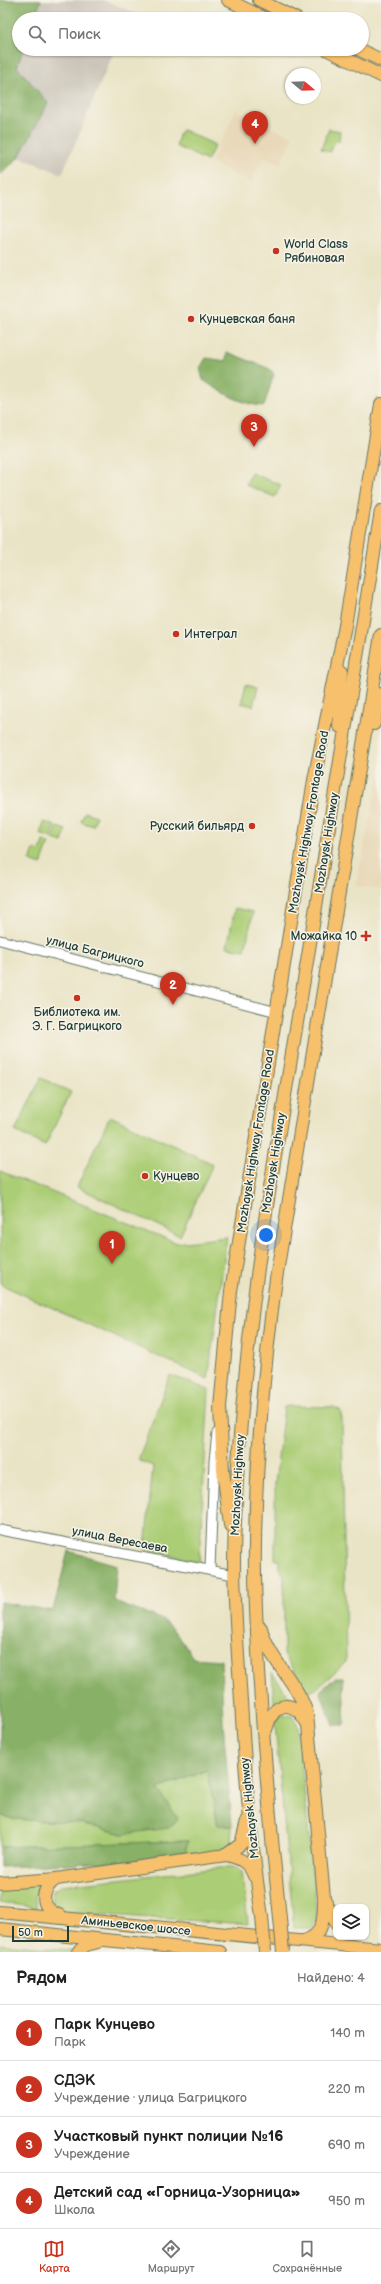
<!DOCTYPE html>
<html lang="ru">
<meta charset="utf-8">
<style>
:root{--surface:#fff;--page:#f2f2f2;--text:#222;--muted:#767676;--line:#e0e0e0;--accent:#c8321e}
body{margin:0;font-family:"Balsamiq Sans",sans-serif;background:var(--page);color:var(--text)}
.controls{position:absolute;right:12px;bottom:12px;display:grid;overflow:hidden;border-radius:8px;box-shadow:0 1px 3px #0004}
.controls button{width:36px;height:36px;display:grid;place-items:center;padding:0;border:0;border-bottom:1px solid var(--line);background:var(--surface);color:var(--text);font:20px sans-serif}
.compass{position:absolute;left:285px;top:68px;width:36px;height:36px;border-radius:50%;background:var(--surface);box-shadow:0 1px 3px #0004;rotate:109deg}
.scale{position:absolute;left:12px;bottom:10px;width:57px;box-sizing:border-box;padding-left:4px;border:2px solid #1f3d34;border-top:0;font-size:11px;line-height:14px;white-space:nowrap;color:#1f3d34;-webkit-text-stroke:3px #f7f3e8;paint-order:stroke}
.you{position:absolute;left:266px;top:1235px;width:14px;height:14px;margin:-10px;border:3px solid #fff;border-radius:50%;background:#1a73e8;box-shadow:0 0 0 6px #1a73e833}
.badge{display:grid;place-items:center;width:26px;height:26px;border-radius:50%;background:var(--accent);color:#fff;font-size:13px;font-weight:700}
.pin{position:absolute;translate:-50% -33px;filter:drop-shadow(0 1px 2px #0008)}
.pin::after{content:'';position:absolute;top:21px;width:14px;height:12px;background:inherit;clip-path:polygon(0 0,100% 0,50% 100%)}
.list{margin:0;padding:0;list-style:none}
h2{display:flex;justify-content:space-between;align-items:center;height:52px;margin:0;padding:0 16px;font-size:17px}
h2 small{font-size:13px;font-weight:400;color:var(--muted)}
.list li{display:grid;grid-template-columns:26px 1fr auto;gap:12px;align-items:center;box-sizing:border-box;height:56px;padding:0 16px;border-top:1px solid var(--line)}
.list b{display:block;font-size:15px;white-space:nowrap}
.list p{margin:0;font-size:13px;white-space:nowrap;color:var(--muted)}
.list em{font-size:13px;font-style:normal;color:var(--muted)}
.icon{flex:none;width:22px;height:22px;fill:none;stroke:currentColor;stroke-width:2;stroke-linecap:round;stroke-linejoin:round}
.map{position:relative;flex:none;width:381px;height:1952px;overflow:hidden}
.search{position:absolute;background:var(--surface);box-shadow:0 1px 3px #0004;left:12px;right:12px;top:12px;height:44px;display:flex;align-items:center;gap:10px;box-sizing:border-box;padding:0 14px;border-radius:22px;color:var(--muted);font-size:15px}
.sheet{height:276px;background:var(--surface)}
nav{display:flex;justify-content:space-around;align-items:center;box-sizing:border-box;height:56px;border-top:1px solid var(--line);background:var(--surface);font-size:11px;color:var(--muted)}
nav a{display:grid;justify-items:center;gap:2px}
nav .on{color:var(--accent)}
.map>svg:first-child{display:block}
.built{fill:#e9d9ba}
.industrial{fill:#c9c3b8}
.green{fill:#abcd75;stroke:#658554}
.forest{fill:#88b066;stroke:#54764d}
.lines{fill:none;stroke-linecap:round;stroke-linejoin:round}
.minor-casing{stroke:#667767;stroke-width:11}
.major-casing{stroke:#667767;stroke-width:14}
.minor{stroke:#fff;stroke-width:9}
.major{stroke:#f7c06c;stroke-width:12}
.major-bridge-casing{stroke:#667767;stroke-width:14;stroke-linecap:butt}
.major-bridge{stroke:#f7c06c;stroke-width:12}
.poi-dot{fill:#c8321e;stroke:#f7f3e8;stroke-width:1.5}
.labels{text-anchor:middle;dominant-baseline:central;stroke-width:3;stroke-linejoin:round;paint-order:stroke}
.poi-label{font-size:12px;fill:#1f3d34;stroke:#f7f3e8;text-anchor:start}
.street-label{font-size:12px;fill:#1f3d34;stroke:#f7f3e8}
</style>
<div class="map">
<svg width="381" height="1952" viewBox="0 0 381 1952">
<rect width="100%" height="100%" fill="#f7f3e8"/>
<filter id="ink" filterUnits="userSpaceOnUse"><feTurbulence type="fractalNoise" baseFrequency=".025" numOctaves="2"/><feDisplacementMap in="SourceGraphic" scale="8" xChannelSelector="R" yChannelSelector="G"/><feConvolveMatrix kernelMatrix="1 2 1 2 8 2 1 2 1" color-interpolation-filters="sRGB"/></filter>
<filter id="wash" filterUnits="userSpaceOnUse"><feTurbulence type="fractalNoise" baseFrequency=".012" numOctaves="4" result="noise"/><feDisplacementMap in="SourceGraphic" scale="16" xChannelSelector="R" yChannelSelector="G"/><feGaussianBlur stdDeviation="0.9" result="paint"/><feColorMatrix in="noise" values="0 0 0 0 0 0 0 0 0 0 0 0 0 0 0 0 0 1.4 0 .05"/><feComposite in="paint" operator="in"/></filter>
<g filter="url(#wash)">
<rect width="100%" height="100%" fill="#eae4c6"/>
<g class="built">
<polygon points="236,110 293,137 280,165 263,157 251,183 211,162"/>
<polygon points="381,768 381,890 356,886"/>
</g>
<g class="industrial">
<polygon points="41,0 103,0 138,14 135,19 34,19"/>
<polygon points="23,49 115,49 62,174 19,157 48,103 17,67"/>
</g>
<g class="green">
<polygon points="329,129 340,131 339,141 335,141 330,152 321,149"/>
<polygon points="183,130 215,145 207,161 176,146 180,132"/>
<polygon points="251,473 281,485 275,497 246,485"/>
<polygon points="246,684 258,687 253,706 241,703"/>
<polygon points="85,812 96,816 93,826 81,822"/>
<polygon points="44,822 55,826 51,838 40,834"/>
<polygon points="57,827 66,830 62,842 53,839"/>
<polygon points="43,841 49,843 41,865 30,861 34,849 40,851"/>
<polygon points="235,908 253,912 245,950 227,947"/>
<polygon points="41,1078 71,1092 45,1146 15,1131"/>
<polygon points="110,1116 213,1164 180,1236 77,1187"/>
<polygon points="0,1171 177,1243 227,1237 208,1379 0,1284"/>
<polygon points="170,1375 209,1390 199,1562 145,1549 153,1466 138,1460"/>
<polygon points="288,1406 333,1407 340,1410 342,1419 346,1662 316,1689 308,1692 284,1655 284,1575 279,1569 279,1560 275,1560 275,1484 284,1407"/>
<polygon points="272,1673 292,1700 279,1701 274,1704"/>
<polygon points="283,1714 292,1716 298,1726 317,1921 312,1928 294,1928 275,1725 276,1720"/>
<polygon points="208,1770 217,1824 232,1827 231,1843 226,1854 183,1859 188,1841 0,1847 0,1815 13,1819 79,1823 123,1834 178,1819 158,1789"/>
<path d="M 220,1868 L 236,1868 L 242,1872 L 248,1924 L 60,1912 C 53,1905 51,1900 53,1891 L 62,1885 Z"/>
<polygon points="38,1884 35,1897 37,1908 0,1902 0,1888"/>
<polygon points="0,1944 73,1950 72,1952 0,1952"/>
</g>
<g class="forest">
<polygon points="0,0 41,0 34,19 19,19 19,49 23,49 17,67 48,103 19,157 0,175"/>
<path d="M 227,352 L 270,369 L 274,374 L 264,406 C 242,405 221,392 203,380 L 200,368 L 206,358 L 226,361 Z"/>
<path d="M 68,1551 L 117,1565 L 114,1600 C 129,1611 147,1611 162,1620 C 176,1630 184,1644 193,1658 L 221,1660 L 223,1723 L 232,1826 L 218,1825 L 207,1770 L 158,1789 L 178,1819 L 169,1828 L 123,1834 L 79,1823 L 13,1819 L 0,1815 L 0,1602 L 53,1611 Z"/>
<polygon points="335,1678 343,1678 345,1725 333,1725 320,1691"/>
<polygon points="188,1841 183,1859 0,1867 0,1847"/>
</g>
</g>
<g filter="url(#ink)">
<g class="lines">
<defs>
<g id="minor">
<polyline points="0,940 277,1012"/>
<polyline points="0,1530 234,1575"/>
<polyline points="210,1569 214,1461 217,1433"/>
</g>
<g id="major">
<polyline points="228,0 266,19"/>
<polyline points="259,0 297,19"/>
<polyline points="326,49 381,76"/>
<polyline points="358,49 381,60"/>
<polyline points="374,724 381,694"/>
<polyline points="339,726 342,671"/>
<polyline points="230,1525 223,1470 220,1407 231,1291 314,780 345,626 381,404"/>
<path d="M 261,1628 C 269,1661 298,1682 307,1714 L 324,1898 C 324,1916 325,1936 303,1941"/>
<path d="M 266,1730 C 273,1702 292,1697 307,1723"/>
<path d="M 226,1855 C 240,1858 250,1863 254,1876"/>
<path d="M 56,1879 C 39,1891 40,1909 61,1916"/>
<polyline points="0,1883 56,1879 226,1855 241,1844 247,1821"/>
<polyline points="326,1902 336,1923"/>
<polyline points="0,1912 381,1949"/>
<path d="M 262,1916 C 251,1845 245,1773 241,1701 C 238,1654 234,1606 234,1559 C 236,1436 250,1314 269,1193 L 381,511"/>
<path d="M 280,1918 C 271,1835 264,1753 259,1671 C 257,1629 254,1587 255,1545 C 256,1457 264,1367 276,1279 L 381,635"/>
<polyline points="0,1929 220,1952"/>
<polyline points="78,1952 86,1945 98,1942"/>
</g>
</defs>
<use href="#minor" class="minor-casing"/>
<use href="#major" class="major-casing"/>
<use href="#minor" class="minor"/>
<use href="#major" class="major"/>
<defs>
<g id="major-bridge">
<polyline points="262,1916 265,1952"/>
<polyline points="280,1918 283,1952"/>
</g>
</defs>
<use href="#major-bridge" class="major-bridge-casing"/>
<use href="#major-bridge" class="major-bridge"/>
</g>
</g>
<g class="poi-dot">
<circle cx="276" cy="251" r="4"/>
<circle cx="191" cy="319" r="4"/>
<circle cx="176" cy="634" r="4"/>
<circle cx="252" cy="826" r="4"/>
<path d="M364 930h4v4h4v4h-4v4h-4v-4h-4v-4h4z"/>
<circle cx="77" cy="998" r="4"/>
<circle cx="145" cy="1176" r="4"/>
</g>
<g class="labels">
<g class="poi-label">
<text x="284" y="244">World Class<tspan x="284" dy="14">Рябиновая</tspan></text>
<text x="199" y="319">Кунцевская баня</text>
<text x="184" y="634">Интеграл</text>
<text x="244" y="826" text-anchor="end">Русский бильярд</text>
<text x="357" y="936" text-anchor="end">Можайка 10</text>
<text x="77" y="1012" text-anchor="middle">Библиотека им.<tspan x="77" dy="14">Э. Г. Багрицкого</tspan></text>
<text x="153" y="1176">Кунцево</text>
</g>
<g class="street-label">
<text transform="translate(309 822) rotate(-80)">Mozhaysk Highway Frontage Road</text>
<text transform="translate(327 843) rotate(-81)">Mozhaysk Highway</text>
<text transform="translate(95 952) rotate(14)">улица Багрицкого</text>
<text transform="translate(256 1141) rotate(-81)">Mozhaysk Highway Frontage Road</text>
<text transform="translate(274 1163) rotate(-81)">Mozhaysk Highway</text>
<text transform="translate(238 1485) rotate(-87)">Mozhaysk Highway</text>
<text transform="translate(120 1540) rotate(11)">улица Вересаева</text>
<text transform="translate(250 1808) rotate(-96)">Mozhaysk Highway</text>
<text transform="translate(136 1926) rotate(6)">Аминьевское шоссе</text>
</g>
</g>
</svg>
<div class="controls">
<button><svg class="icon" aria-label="layers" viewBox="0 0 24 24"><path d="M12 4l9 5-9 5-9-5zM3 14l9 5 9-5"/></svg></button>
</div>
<svg class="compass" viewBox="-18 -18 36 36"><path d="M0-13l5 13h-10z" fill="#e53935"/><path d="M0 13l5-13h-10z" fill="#767676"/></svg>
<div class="scale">50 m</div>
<div class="you"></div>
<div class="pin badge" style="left:112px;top:1264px">1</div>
<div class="pin badge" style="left:173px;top:1005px">2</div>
<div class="pin badge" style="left:254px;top:447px">3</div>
<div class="pin badge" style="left:255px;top:144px">4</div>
<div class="search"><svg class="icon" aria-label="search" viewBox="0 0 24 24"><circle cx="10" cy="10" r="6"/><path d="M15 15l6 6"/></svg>Поиск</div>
</div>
<section class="sheet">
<h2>Рядом<small>Найдено: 4</small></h2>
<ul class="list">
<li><span class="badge">1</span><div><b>Парк Кунцево</b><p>Парк</p></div><em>140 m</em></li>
<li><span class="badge">2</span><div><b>СДЭК</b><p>Учреждение · улица Багрицкого</p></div><em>220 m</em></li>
<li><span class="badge">3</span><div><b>Участковый пункт полиции №16</b><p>Учреждение</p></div><em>690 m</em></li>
<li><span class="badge">4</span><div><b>Детский сад «Горница-Узорница»</b><p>Школа</p></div><em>950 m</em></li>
</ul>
</section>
<nav>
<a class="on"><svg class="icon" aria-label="map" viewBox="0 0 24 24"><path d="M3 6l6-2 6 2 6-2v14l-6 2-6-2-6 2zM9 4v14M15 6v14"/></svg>Карта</a>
<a><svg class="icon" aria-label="directions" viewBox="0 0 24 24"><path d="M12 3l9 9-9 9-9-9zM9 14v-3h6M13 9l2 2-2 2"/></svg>Маршрут</a>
<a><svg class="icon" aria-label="saved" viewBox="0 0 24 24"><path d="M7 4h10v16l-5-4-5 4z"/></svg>Сохранённые</a>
</nav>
